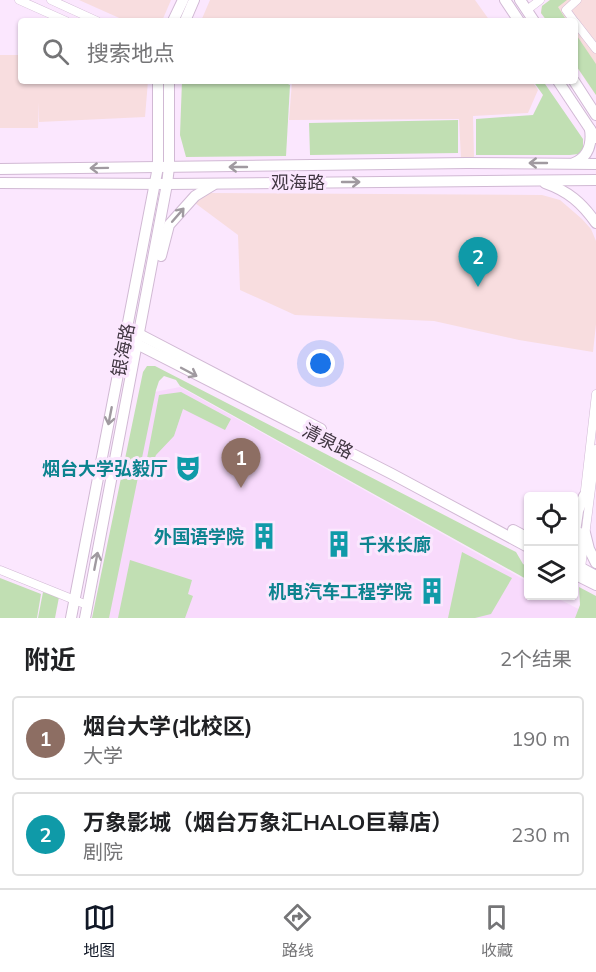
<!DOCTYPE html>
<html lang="zh">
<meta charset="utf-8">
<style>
:root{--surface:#fff;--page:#f6f6f6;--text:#202124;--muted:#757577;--line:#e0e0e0;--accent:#111827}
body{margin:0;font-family:Mulish,"Noto Sans SC",sans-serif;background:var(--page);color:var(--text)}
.controls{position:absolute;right:18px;bottom:18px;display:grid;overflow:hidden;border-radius:6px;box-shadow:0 2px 4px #0004}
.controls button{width:54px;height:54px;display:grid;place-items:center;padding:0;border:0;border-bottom:2px solid var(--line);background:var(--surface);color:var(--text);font:30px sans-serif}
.you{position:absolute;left:321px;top:364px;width:21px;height:21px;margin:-15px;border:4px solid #fff;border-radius:50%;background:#1a73e8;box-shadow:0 0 0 9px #1a73e833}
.badge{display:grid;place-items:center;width:39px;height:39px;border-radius:50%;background:var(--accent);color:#fff;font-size:20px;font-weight:700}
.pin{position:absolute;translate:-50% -50px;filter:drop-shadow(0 2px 3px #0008)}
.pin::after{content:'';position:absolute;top:32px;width:21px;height:18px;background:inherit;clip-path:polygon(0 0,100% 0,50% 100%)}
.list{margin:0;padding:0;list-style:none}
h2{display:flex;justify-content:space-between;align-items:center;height:78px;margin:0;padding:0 24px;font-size:26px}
h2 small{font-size:20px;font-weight:400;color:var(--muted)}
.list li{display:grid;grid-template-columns:39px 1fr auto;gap:18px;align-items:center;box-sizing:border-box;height:84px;margin:0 12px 12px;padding:0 12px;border:2px solid var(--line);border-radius:6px}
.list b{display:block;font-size:22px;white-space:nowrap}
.list p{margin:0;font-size:20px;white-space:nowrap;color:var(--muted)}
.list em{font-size:20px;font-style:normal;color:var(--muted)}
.icon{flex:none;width:33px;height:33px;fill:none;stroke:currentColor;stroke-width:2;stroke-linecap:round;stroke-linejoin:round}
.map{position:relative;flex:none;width:596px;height:618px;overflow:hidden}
.search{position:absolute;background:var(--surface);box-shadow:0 2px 4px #0004;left:18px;right:18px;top:18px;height:66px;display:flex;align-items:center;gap:15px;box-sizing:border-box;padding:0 21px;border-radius:6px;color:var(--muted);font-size:22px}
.sheet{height:270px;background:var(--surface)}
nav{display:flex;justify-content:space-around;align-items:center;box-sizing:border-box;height:84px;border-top:2px solid var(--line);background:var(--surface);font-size:16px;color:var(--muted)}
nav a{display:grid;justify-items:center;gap:3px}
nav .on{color:var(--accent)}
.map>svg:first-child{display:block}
.commercial{fill:#f8dddf}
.built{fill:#f8dafc}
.green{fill:#c1dfb3}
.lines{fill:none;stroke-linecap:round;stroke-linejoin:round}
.minor-casing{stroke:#d1b9d4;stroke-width:9}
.major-casing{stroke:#d1b9d4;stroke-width:12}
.minor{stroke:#fff;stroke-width:8}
.major{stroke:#fff;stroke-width:10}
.oneway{stroke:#a09aa0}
.labels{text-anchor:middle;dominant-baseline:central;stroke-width:6;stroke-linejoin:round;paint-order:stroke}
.street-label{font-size:18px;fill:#403641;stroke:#fbe7fe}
.culture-label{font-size:18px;font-weight:bold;fill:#0d838f;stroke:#fbe7fe;text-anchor:end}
</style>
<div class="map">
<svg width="596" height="618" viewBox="0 0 596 618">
<rect width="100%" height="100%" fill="#fbe7fe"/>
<g class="commercial">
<polygon points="79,0 171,0 162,21 126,21"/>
<polygon points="210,0 475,0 490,21 201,21"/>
<polygon points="550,0 596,0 596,95 575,64 575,21 547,21 541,13 542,6"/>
<polygon points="0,55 21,55 21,81 148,81 145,117 39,122 39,102 38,128 0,128"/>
<polygon points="290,81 532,81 538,90 528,113 473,116 474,157 461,158 459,119 289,120 292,82"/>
<polygon points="208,193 542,195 560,200 582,219 591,229 596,241 596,324 593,352 519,340 434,321 295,315 240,290 238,235 195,203"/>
</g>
<polygon class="built" points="180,387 528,582 528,596 553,596 596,618 96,618 139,395"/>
<g class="green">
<polygon points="550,0 567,0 558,7 567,21 547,21 541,13 542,6"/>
<polygon points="575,33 596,64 596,95 575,64"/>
<polygon points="182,81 282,81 290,85 286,156 186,157 180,135"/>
<polygon points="533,81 543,81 583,139 583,149 578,154 570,155 476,155 476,119 533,115 543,95"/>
<polygon points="458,120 458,153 310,155 309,123"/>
<polygon points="147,366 155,366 516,552 523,564 528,567 528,580 180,386 176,380 164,376 159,381 156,390 109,618 92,618 143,372"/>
<polygon points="181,392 231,419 225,430 183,409 174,436 156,455 148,475 144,474 159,395"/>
<polygon points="462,552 512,578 491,614 475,618 448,618"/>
<polygon points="130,560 192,580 188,594 193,596 185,618 118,618"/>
<polygon points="0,578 41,594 37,618 0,618"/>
<polygon points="579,587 596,596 596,618 575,618 580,605"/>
<polygon points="43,592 59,597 55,618 38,618"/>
</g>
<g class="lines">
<defs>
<g id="minor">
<polyline points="19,0 66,21"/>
<polyline points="51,0 97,21"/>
<polyline points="527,10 540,0"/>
<polyline points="574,21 566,10 577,0"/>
<polyline points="575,22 596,49"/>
<polyline points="584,499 596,394"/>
<polyline points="576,568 580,532"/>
<polyline points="0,570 87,605"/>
<polyline points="578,571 581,568 596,449"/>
</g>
<g id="major">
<polyline points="505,0 519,21"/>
<polyline points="520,0 534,21"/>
<polyline points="173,21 183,0"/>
<polyline points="185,21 194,0"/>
<polyline points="558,81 596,138"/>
<polyline points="574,81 596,115"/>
<path d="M 574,163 C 589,157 592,143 590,129"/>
<polyline points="0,169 467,163 596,164"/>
<polyline points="0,183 167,184 596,180"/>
<path d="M 545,183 C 568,191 582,203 596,223"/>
<polyline points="161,256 169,225 195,196 213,185"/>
<polyline points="135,332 321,429"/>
<polyline points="131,341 392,474 528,547"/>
<polyline points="513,530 528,538"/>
<polyline points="585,533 589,549 596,563"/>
<polyline points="574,539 578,511 584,496"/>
<polyline points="574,564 596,576"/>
<polyline points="574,574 596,585"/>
<polyline points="71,618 158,167 158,81"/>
<polyline points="85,618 167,184 169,167 169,81"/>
</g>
</defs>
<use href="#minor" class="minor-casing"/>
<use href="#major" class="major-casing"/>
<use href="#minor" class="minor"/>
<use href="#major" class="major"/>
</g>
<defs><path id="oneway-shaft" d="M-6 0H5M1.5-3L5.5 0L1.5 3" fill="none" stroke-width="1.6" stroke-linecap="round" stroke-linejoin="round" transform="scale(1.5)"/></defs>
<g class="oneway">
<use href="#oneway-shaft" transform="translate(538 163) rotate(180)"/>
<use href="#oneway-shaft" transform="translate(238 167) rotate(180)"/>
<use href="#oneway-shaft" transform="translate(99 168) rotate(179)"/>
<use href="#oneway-shaft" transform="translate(351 182)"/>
<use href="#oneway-shaft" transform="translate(178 215) rotate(-49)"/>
<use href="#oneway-shaft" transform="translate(189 372) rotate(28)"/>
<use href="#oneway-shaft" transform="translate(110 416) rotate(101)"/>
<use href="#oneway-shaft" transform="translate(96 561) rotate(-79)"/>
</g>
<defs>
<symbol id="theatre-bare" viewBox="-9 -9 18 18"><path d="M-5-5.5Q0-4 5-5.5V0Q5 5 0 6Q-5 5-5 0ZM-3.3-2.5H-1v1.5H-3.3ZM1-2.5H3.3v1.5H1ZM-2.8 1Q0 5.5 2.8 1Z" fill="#0f9aa8" stroke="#fbe7fe" stroke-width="2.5" paint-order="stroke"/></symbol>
<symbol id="building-bare" viewBox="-9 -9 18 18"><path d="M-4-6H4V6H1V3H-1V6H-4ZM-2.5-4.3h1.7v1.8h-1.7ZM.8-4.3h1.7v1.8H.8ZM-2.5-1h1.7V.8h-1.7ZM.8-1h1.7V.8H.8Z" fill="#0f9aa8" stroke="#fbe7fe" stroke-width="2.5" paint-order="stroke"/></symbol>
</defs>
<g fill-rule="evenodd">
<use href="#theatre-bare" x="169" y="449" width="38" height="38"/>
<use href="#building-bare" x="245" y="517" width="38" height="38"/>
<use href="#building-bare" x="320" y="525" width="38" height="38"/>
<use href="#building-bare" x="413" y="572" width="38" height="38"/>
</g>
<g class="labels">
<g class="street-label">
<text x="298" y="182">观海路</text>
<text transform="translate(123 350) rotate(-79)">银海路</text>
<text transform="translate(328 441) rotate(27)">清泉路</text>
</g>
<g class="culture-label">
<text x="168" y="468">烟台大学弘毅厅</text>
<text x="244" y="536">外国语学院</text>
<text x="359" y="544" text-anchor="start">千米长廊</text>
<text x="412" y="591">机电汽车工程学院</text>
</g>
</g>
</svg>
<div class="controls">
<button><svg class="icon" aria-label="locate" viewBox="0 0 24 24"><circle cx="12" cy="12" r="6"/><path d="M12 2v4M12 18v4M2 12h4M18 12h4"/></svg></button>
<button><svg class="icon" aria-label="layers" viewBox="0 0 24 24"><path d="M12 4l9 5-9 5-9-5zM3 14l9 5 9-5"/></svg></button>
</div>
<div class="you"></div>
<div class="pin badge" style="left:241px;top:488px;background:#8d6e63">1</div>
<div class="pin badge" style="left:478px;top:287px;background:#0f9aa8">2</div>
<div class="search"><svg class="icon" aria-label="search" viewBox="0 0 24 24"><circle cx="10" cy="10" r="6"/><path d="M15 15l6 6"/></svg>搜索地点</div>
</div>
<section class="sheet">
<h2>附近<small>2个结果</small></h2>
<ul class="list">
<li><span class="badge" style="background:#8d6e63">1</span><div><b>烟台大学(北校区)</b><p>大学</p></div><em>190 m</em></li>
<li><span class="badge" style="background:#0f9aa8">2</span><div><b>万象影城（烟台万象汇HALO巨幕店）</b><p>剧院</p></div><em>230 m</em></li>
</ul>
</section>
<nav>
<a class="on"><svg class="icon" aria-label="map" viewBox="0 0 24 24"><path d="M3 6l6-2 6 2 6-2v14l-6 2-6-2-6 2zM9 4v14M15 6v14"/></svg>地图</a>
<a><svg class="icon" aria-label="directions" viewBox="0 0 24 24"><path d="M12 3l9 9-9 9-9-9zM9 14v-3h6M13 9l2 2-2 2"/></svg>路线</a>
<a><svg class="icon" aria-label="saved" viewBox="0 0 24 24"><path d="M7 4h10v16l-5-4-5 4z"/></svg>收藏</a>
</nav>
